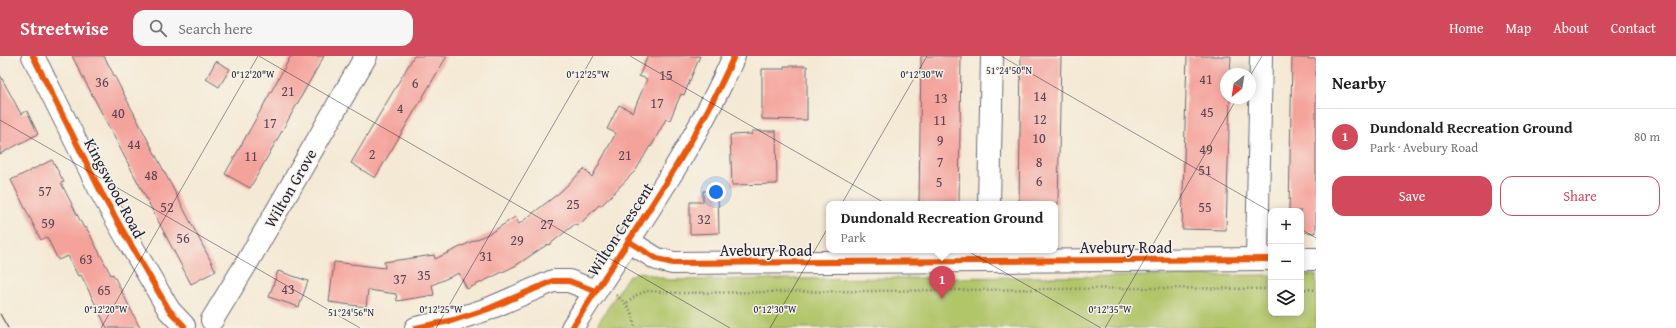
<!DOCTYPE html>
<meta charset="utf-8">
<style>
:root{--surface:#fff;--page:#f6f6f6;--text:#222;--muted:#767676;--line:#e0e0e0;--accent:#d1495b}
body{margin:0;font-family:"Gentium Book Plus",serif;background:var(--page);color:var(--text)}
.controls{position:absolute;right:12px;bottom:12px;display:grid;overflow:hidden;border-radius:8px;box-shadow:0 2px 10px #0003}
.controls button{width:36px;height:36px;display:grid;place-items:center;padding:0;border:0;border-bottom:1px solid var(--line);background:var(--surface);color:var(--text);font:20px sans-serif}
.compass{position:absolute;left:1220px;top:12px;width:36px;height:36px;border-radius:50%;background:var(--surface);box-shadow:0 2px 10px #0003;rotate:210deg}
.you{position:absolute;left:716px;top:136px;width:14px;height:14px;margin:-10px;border:3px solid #fff;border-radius:50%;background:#1a73e8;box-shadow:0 0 0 6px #1a73e833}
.badge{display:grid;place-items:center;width:26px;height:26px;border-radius:50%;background:var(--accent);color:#fff;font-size:13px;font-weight:700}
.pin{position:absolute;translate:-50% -33px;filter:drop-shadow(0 1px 2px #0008)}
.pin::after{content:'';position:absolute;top:21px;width:14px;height:12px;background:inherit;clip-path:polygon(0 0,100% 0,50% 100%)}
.popup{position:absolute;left:826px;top:145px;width:232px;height:52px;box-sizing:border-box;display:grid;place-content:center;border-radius:8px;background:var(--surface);filter:drop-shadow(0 1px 3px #0005);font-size:13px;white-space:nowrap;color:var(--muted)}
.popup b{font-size:15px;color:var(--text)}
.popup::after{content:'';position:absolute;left:50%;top:100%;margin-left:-8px;border:8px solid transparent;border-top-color:var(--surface)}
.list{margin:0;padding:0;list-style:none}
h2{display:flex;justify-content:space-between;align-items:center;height:52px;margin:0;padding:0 16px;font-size:17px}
h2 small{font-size:13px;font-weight:400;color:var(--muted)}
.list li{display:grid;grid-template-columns:26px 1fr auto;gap:12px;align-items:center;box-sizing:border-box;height:56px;padding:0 16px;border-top:1px solid var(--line)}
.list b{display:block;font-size:15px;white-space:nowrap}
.list p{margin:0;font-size:13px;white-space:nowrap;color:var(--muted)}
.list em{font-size:13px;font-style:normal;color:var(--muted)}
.actions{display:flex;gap:8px;padding:12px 16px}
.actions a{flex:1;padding:9px 0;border:1px solid var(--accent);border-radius:12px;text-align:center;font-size:14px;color:var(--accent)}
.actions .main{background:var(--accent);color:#fff}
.icon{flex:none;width:22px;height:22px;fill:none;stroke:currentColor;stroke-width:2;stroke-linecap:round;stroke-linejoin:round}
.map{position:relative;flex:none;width:1316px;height:272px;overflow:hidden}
header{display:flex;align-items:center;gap:24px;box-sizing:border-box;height:56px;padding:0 20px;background:var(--accent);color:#fff}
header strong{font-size:19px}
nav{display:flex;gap:22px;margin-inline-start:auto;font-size:14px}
.search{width:280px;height:36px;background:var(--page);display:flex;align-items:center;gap:10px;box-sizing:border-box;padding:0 14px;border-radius:12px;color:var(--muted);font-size:15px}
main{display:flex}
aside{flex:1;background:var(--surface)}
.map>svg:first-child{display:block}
.green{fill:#b1c569;stroke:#6a7452}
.building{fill:#f4a39b}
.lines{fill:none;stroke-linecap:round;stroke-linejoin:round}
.minor-casing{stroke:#6c6871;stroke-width:24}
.path{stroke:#6c6871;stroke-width:2.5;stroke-dasharray:1 3;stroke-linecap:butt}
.minor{stroke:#fff;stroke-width:22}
.tram{stroke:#22223b;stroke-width:1}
.cycleway-casing{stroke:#f7f3e8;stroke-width:8}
.cycleway{stroke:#e8590c;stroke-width:6}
.ticks{fill:none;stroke:#22223b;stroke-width:1;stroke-opacity:0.45}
.labels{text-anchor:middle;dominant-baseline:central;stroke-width:3;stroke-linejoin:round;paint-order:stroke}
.number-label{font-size:14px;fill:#564253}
.street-label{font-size:16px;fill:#22223b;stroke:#f7f3e8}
.ticks-label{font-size:10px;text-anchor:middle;fill:#22223b;stroke:#f7f3e8;stroke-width:3;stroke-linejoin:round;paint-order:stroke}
</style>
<header>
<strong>Streetwise</strong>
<div class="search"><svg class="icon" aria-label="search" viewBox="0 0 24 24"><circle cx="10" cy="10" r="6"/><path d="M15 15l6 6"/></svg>Search here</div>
<nav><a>Home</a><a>Map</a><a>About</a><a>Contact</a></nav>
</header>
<main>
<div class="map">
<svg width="1316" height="272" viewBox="0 0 1316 272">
<rect width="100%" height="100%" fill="#f7f3e8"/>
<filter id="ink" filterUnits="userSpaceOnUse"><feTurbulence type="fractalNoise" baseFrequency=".025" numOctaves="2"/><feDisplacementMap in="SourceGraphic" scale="8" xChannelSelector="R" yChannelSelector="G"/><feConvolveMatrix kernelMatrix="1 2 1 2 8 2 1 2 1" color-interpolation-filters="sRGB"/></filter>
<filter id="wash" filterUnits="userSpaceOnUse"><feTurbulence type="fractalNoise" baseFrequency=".012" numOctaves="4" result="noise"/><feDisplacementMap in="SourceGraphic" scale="16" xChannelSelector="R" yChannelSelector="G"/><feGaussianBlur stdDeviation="0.9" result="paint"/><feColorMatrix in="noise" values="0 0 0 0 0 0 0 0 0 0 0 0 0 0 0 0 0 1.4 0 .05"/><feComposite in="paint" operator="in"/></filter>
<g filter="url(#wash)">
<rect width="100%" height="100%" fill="#f4e9d4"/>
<polygon class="green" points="641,216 669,224 1271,219 1271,257 1301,257 1301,219 1316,219 1316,272 595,272 627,222 635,217"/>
<g id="blocks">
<g class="building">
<polygon points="72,0 104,0 216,215 191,228"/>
<polygon points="291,0 324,0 250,132 225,118"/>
<polygon points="414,0 447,0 375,122 351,107"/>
<polygon points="648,0 700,0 684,39 681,38 670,64 666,63 651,91 650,90 636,114 601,150 599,149 578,170 575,168 549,189 548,188 515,210 467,233 459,217 432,229 434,239 397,245 396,238 368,234 366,251 329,246 334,206 385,212 384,206 434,199 435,203 492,176 515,161 519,168 559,137 584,113 592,121 616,77 607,73 619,49 633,56 647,23 639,20"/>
<polygon points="921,0 961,0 959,148 919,148"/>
<polygon points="1021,0 1061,0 1058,148 1019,148"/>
<polygon points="1187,0 1231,0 1230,18 1226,18 1226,42 1230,42 1226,174 1182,173"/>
<polygon points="1292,2 1316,3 1316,177 1301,176 1301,155 1289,155"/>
<polygon points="216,5 230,13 219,31 206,23"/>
<polygon points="784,10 807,10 807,64 762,63 762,13 784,13"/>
<polygon points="0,19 21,58 27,55 38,78 0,98"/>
<polygon points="752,75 776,75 777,128 732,129 730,79 752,78"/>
<polygon points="52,104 64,126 61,127 84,172 86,171 111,219 113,218 140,272 107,272 81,219 78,220 68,200 58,204 47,181 41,184 11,124"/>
<polygon points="703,135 718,135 719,177 690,178 690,146 703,146"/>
<polygon points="278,215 308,225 299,251 269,241"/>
</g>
</g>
</g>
<g filter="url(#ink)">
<use href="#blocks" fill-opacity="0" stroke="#6c6871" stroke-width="1"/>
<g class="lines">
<defs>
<g id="minor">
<polyline points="33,0 101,136 124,177 169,254 184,270"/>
<polyline points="989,148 992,0"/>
<polyline points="628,185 657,203 673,207 1271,203"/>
<polyline points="1257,203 1261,0"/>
<polyline points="1301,203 1316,203"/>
<polyline points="212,264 248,205 366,0"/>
<polyline points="416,272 454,264 488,253 553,225 569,225 595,235"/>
<path d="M 572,272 C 628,183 692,97 734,0"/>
</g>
</defs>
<use href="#minor" class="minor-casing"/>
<g class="path">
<polyline points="1301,233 1316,234"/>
<path d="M 616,239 C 629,250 633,256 635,272"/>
<polyline points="627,247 637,239 647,235 679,237 1148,232 1271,233"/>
</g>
<use href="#minor" class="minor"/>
<polyline class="tram" points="0,258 8,272"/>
<defs>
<g id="cycleway">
<polyline points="33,0 101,136 124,177 169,254 184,270"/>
<polyline points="628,185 657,203 673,207 1271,203"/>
<polyline points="416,272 454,264 488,253 553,225 569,225 595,235"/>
<path d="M 572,272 C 628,183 692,97 734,0"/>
</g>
</defs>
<use href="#cycleway" class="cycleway-casing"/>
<use href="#cycleway" class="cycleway"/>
</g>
</g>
<path class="ticks" d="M 259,0 L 730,272M 630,0 L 1101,272M 1001,0 L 1271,156M 1250,20 L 1262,0M 0,64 L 360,272M 1301,173 L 1316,182M 101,272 L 258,0M 436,272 L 593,0M 770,272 L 927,0M 1105,272 L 1237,42"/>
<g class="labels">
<g class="number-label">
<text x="666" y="19">15</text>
<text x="1206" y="23">41</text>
<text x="102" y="26">36</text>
<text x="415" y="27">6</text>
<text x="288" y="35">21</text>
<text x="1040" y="40">14</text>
<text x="941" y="42">13</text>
<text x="657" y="47">17</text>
<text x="400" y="52">4</text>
<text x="1207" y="56">45</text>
<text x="118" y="57">40</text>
<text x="1040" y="63">12</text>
<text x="940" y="64">11</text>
<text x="270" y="67">17</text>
<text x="1039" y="82">10</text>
<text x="940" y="84">9</text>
<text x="134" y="88">44</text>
<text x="1206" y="93">49</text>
<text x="372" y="98">2</text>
<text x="625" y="99">21</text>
<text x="251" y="100">11</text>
<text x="940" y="106">7</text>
<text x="1039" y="106">8</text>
<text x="1205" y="114">51</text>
<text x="151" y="119">48</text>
<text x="1039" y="125">6</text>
<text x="939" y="126">5</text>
<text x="45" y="135">57</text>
<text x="573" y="148">25</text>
<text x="167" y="151">52</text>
<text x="1205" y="151">55</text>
<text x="704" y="163">32</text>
<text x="48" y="167">59</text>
<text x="547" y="168">27</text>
<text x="183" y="182">56</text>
<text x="517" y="184">29</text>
<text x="486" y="200">31</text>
<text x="86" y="203">63</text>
<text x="424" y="219">35</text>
<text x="400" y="223">37</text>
<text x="288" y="233">43</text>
<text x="104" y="234">65</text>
</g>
<g class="street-label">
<text transform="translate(115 132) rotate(62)">Kingswood Road</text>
<text transform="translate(290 132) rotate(-60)">Wilton Grove</text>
<text transform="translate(620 173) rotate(-57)">Wilton Crescent</text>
<text x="1126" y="191">Avebury Road</text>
<text x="766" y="194">Avebury Road</text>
</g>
</g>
<g class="ticks-label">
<text x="1009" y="18">51°24'50"N</text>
<text x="588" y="22">0°12'25"W</text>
<text x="253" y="22">0°12'20"W</text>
<text x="922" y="22">0°12'30"W</text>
<text x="106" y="257">0°12'20"W</text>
<text x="441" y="257">0°12'25"W</text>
<text x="775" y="257">0°12'30"W</text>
<text x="1110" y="257">0°12'35"W</text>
<text x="351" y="260">51°24'56"N</text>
</g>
</svg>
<div class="controls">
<button>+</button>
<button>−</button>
<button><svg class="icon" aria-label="layers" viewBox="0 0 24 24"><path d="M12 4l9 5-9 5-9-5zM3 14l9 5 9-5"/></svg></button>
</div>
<svg class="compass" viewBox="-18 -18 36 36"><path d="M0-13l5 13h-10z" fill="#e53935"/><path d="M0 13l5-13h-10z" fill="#767676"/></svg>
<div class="you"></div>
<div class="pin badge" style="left:942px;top:243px">1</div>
<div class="popup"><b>Dundonald Recreation Ground</b>Park</div>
</div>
<aside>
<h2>Nearby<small></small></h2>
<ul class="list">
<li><span class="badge">1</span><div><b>Dundonald Recreation Ground</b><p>Park · Avebury Road</p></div><em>80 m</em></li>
</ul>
<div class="actions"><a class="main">Save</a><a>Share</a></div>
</aside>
</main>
